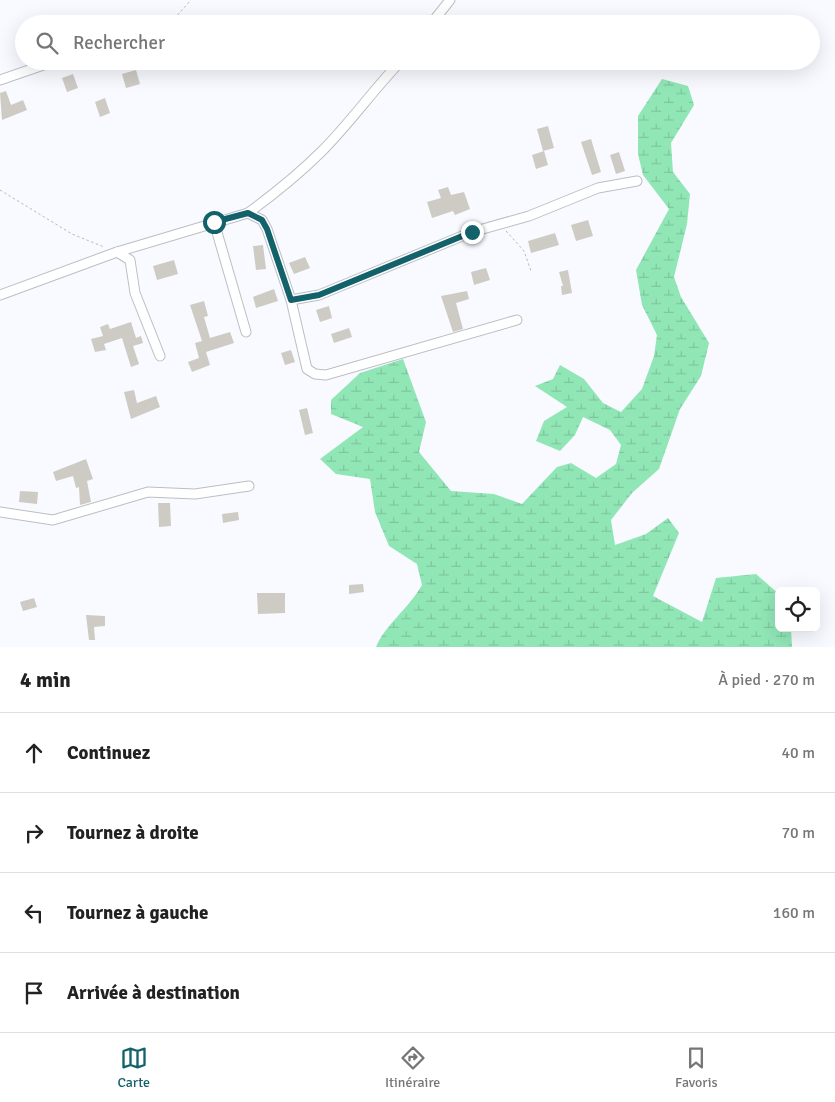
<!DOCTYPE html>
<html lang="fr">
<meta charset="utf-8">
<style>
:root{--surface:#fff;--page:#f6f6f6;--text:#222;--muted:#767676;--line:#e0e0e0;--accent:#13616b}
body{margin:0;font-family:Signika,sans-serif;background:var(--page);color:var(--text)}
.controls{position:absolute;right:15px;bottom:15px;display:grid;overflow:hidden;border-radius:8px;box-shadow:0 5px 20px #0002}
.controls button{width:45px;height:45px;display:grid;place-items:center;padding:0;border:0;border-bottom:1px solid var(--line);background:var(--surface);color:var(--text);font:25px sans-serif}
.stop{position:absolute;width:15px;height:15px;margin:-11px;border:4px solid #13616b;border-radius:50%;background:#fff}
.stop.end{background:#13616b;border-color:#fff;box-shadow:0 1px 5px #0008}
.list{margin:0;padding:0;list-style:none}
h2{display:flex;justify-content:space-between;align-items:center;height:65px;margin:0;padding:0 20px;font-size:21px}
h2 small{font-size:16px;font-weight:400;color:var(--muted)}
.list li{display:grid;grid-template-columns:32px 1fr auto;gap:15px;align-items:center;box-sizing:border-box;height:80px;padding:0 20px;border-top:1px solid var(--line)}
.list b{display:block;font-size:19px;white-space:nowrap}
.list em{font-size:16px;font-style:normal;color:var(--muted)}
.icon{flex:none;width:28px;height:28px;fill:none;stroke:currentColor;stroke-width:2;stroke-linecap:round;stroke-linejoin:round}
.map{position:relative;flex:none;width:835px;height:647px;overflow:hidden}
.search{position:absolute;background:var(--surface);box-shadow:0 5px 20px #0002;left:15px;right:15px;top:15px;height:55px;display:flex;align-items:center;gap:12px;box-sizing:border-box;padding:0 18px;border-radius:28px;color:var(--muted);font-size:19px}
.sheet{height:385px;background:var(--surface)}
nav{display:flex;justify-content:space-around;align-items:center;box-sizing:border-box;height:70px;border-top:1px solid var(--line);background:var(--surface);font-size:14px;color:var(--muted)}
nav a{display:grid;justify-items:center;gap:2px}
nav .on{color:var(--accent)}
.map>svg:first-child{display:block}
.wetland{fill:url(#wetland-marsh)}
.building{fill:#cecbc5}
.lines{fill:none;stroke-linecap:round;stroke-linejoin:round}
.street-casing{stroke:#bbbfc4;stroke-width:11}
.path{stroke:#b7b9bd;stroke-width:1;stroke-dasharray:2.5 2.5;stroke-linecap:butt}
.street{stroke:#fff;stroke-width:9}
.route{stroke:#13616b;stroke-width:6}
</style>
<div class="map">
<svg width="835" height="647" viewBox="0 0 835 647">
<defs>
<pattern id="wetland-marsh" width="20" height="14" patternUnits="userSpaceOnUse" patternTransform="scale(1.25)"><rect width="20" height="14" fill="#91e6b6"/><path d="M1 5h8M5 5V1M11 12h8M15 12V8" fill="none" stroke="#7ec69d"/></pattern>
</defs>
<rect width="100%" height="100%" fill="#f8faff"/>
<path class="wetland" d="M 662,79 L 688,86 L 694,105 L 671,143 L 673,172 L 690,194 L 687,224 L 674,277 L 681,297 L 709,343 L 701,376 L 680,409 L 659,469 L 632,493 L 611,520 L 615,545 L 646,534 L 668,518 L 679,533 L 653,596 L 702,622 L 716,578 L 756,574 L 779,594 L 779,628 L 791,628 L 792,647 L 376,647 C 384,626 410,607 422,585 L 417,564 L 389,546 L 375,512 L 370,479 L 336,474 L 320,459 L 363,427 L 331,414 L 331,400 L 360,373 L 403,359 L 426,422 L 419,452 L 451,491 L 494,494 L 522,504 L 557,467 L 571,463 L 596,478 L 616,464 L 621,445 L 610,430 L 583,417 L 575,435 L 560,451 L 536,441 L 544,421 L 567,407 L 535,386 L 553,379 L 560,365 L 584,379 L 603,403 L 621,412 L 642,389 L 654,356 L 657,335 L 642,305 L 636,270 L 669,209 L 643,175 L 638,154 L 638,116 Z"/>
<g class="building">
<polygon points="136,70 140,84 126,88 122,74"/>
<polygon points="73,74 78,88 67,92 62,78"/>
<polygon points="6,91 11,105 23,100 27,110 2,120 0,93"/>
<polygon points="105,98 110,113 100,117 95,102"/>
<polygon points="548,126 554,148 543,151 537,129"/>
<polygon points="591,139 601,172 592,175 581,142"/>
<polygon points="544,151 548,165 536,169 532,155"/>
<polygon points="619,152 625,171 616,174 610,155"/>
<polygon points="448,187 451,195 464,192 470,209 455,215 453,211 432,218 427,202 441,198 438,190"/>
<polygon points="588,220 593,236 576,241 571,225"/>
<polygon points="555,233 559,245 531,253 528,241"/>
<polygon points="263,245 266,269 256,270 253,246"/>
<polygon points="305,257 310,268 294,274 289,263"/>
<polygon points="174,260 178,274 157,280 153,266"/>
<polygon points="486,268 490,280 474,285 471,272"/>
<polygon points="568,270 572,293 562,295 561,286 563,286 559,272"/>
<polygon points="274,289 278,301 256,308 253,297"/>
<polygon points="467,291 469,299 456,303 463,329 453,332 441,296"/>
<polygon points="204,301 208,316 204,317 210,338 230,332 234,343 206,352 210,365 192,372 188,362 199,358 195,343 202,341 190,305"/>
<polygon points="329,306 332,318 320,322 316,310"/>
<polygon points="131,322 136,338 141,336 143,343 133,346 139,364 131,367 122,338 104,344 106,350 95,352 91,339 103,336 100,327 108,324 110,329"/>
<polygon points="349,328 352,337 334,343 331,334"/>
<polygon points="291,350 295,362 285,365 281,353"/>
<polygon points="134,390 137,403 156,396 160,407 131,419 124,392"/>
<polygon points="307,408 313,433 305,435 299,410"/>
<polygon points="86,459 93,479 87,481 91,502 80,505 79,487 76,488 73,476 56,481 53,472"/>
<polygon points="20,491 38,492 37,504 19,502"/>
<polygon points="158,503 170,503 171,526 159,527"/>
<polygon points="238,512 239,520 223,523 222,514"/>
<polygon points="363,584 364,592 349,594 349,585"/>
<polygon points="257,593 285,593 285,613 258,614"/>
<polygon points="34,598 37,607 23,611 20,602"/>
<polygon points="86,615 105,616 105,626 94,627 95,640 89,640"/>
</g>
<g class="lines">
<defs>
<g id="street">
<polyline points="431,24 450,0"/>
<polyline points="0,80 55,61"/>
<path d="M 248,213 C 274,194 299,174 322,151 C 350,123 373,90 401,61"/>
<polyline points="214,222 246,332"/>
<polyline points="117,252 130,260 135,293 160,356"/>
<polyline points="0,295 117,252 248,213 262,220 267,229 291,300 307,369 315,374 326,375 517,320"/>
<polyline points="291,300 319,295 472,232 529,216 598,188 637,181"/>
<polyline points="0,512 53,520 148,492 195,494 249,486"/>
</g>
</defs>
<use href="#street" class="street-casing"/>
<g class="path">
<polyline points="160,24 175,18 191,0"/>
<polyline points="0,190 72,234 104,247"/>
<polyline points="506,231 524,251 531,271"/>
</g>
<use href="#street" class="street"/>
</g>
<g class="lines">
<polyline class="route" points="214,222 248,213 262,220 267,229 291,300 319,295 472,232"/>
</g>
</svg>
<div class="controls">
<button><svg class="icon" aria-label="locate" viewBox="0 0 24 24"><circle cx="12" cy="12" r="6"/><path d="M12 2v4M12 18v4M2 12h4M18 12h4"/></svg></button>
</div>
<div class="stop" style="left:214px;top:222px"></div>
<div class="stop end" style="left:472px;top:232px"></div>
<div class="search"><svg class="icon" aria-label="search" viewBox="0 0 24 24"><circle cx="10" cy="10" r="6"/><path d="M15 15l6 6"/></svg>Rechercher</div>
</div>
<section class="sheet">
<h2>4 min<small>À pied · 270 m</small></h2>
<ul class="list">
<li><svg class="icon" aria-label="ahead" viewBox="0 0 24 24"><path d="M12 20V5M6 11l6-6 6 6"/></svg><div><b>Continuez</b></div><em>40 m</em></li>
<li><svg class="icon" aria-label="right" viewBox="0 0 24 24"><path d="M7 20v-9h11M14 6l5 5-5 5"/></svg><div><b>Tournez à droite</b></div><em>70 m</em></li>
<li><svg class="icon" aria-label="left" viewBox="0 0 24 24"><path d="M17 20v-9H6M10 6l-5 5 5 5"/></svg><div><b>Tournez à gauche</b></div><em>160 m</em></li>
<li><svg class="icon" aria-label="arrive" viewBox="0 0 24 24"><path d="M6 21V4h12l-3 4 3 4H6"/></svg><div><b>Arrivée à destination</b></div></li>
</ul>
</section>
<nav>
<a class="on"><svg class="icon" aria-label="map" viewBox="0 0 24 24"><path d="M3 6l6-2 6 2 6-2v14l-6 2-6-2-6 2zM9 4v14M15 6v14"/></svg>Carte</a>
<a><svg class="icon" aria-label="directions" viewBox="0 0 24 24"><path d="M12 3l9 9-9 9-9-9zM9 14v-3h6M13 9l2 2-2 2"/></svg>Itinéraire</a>
<a><svg class="icon" aria-label="saved" viewBox="0 0 24 24"><path d="M7 4h10v16l-5-4-5 4z"/></svg>Favoris</a>
</nav>
